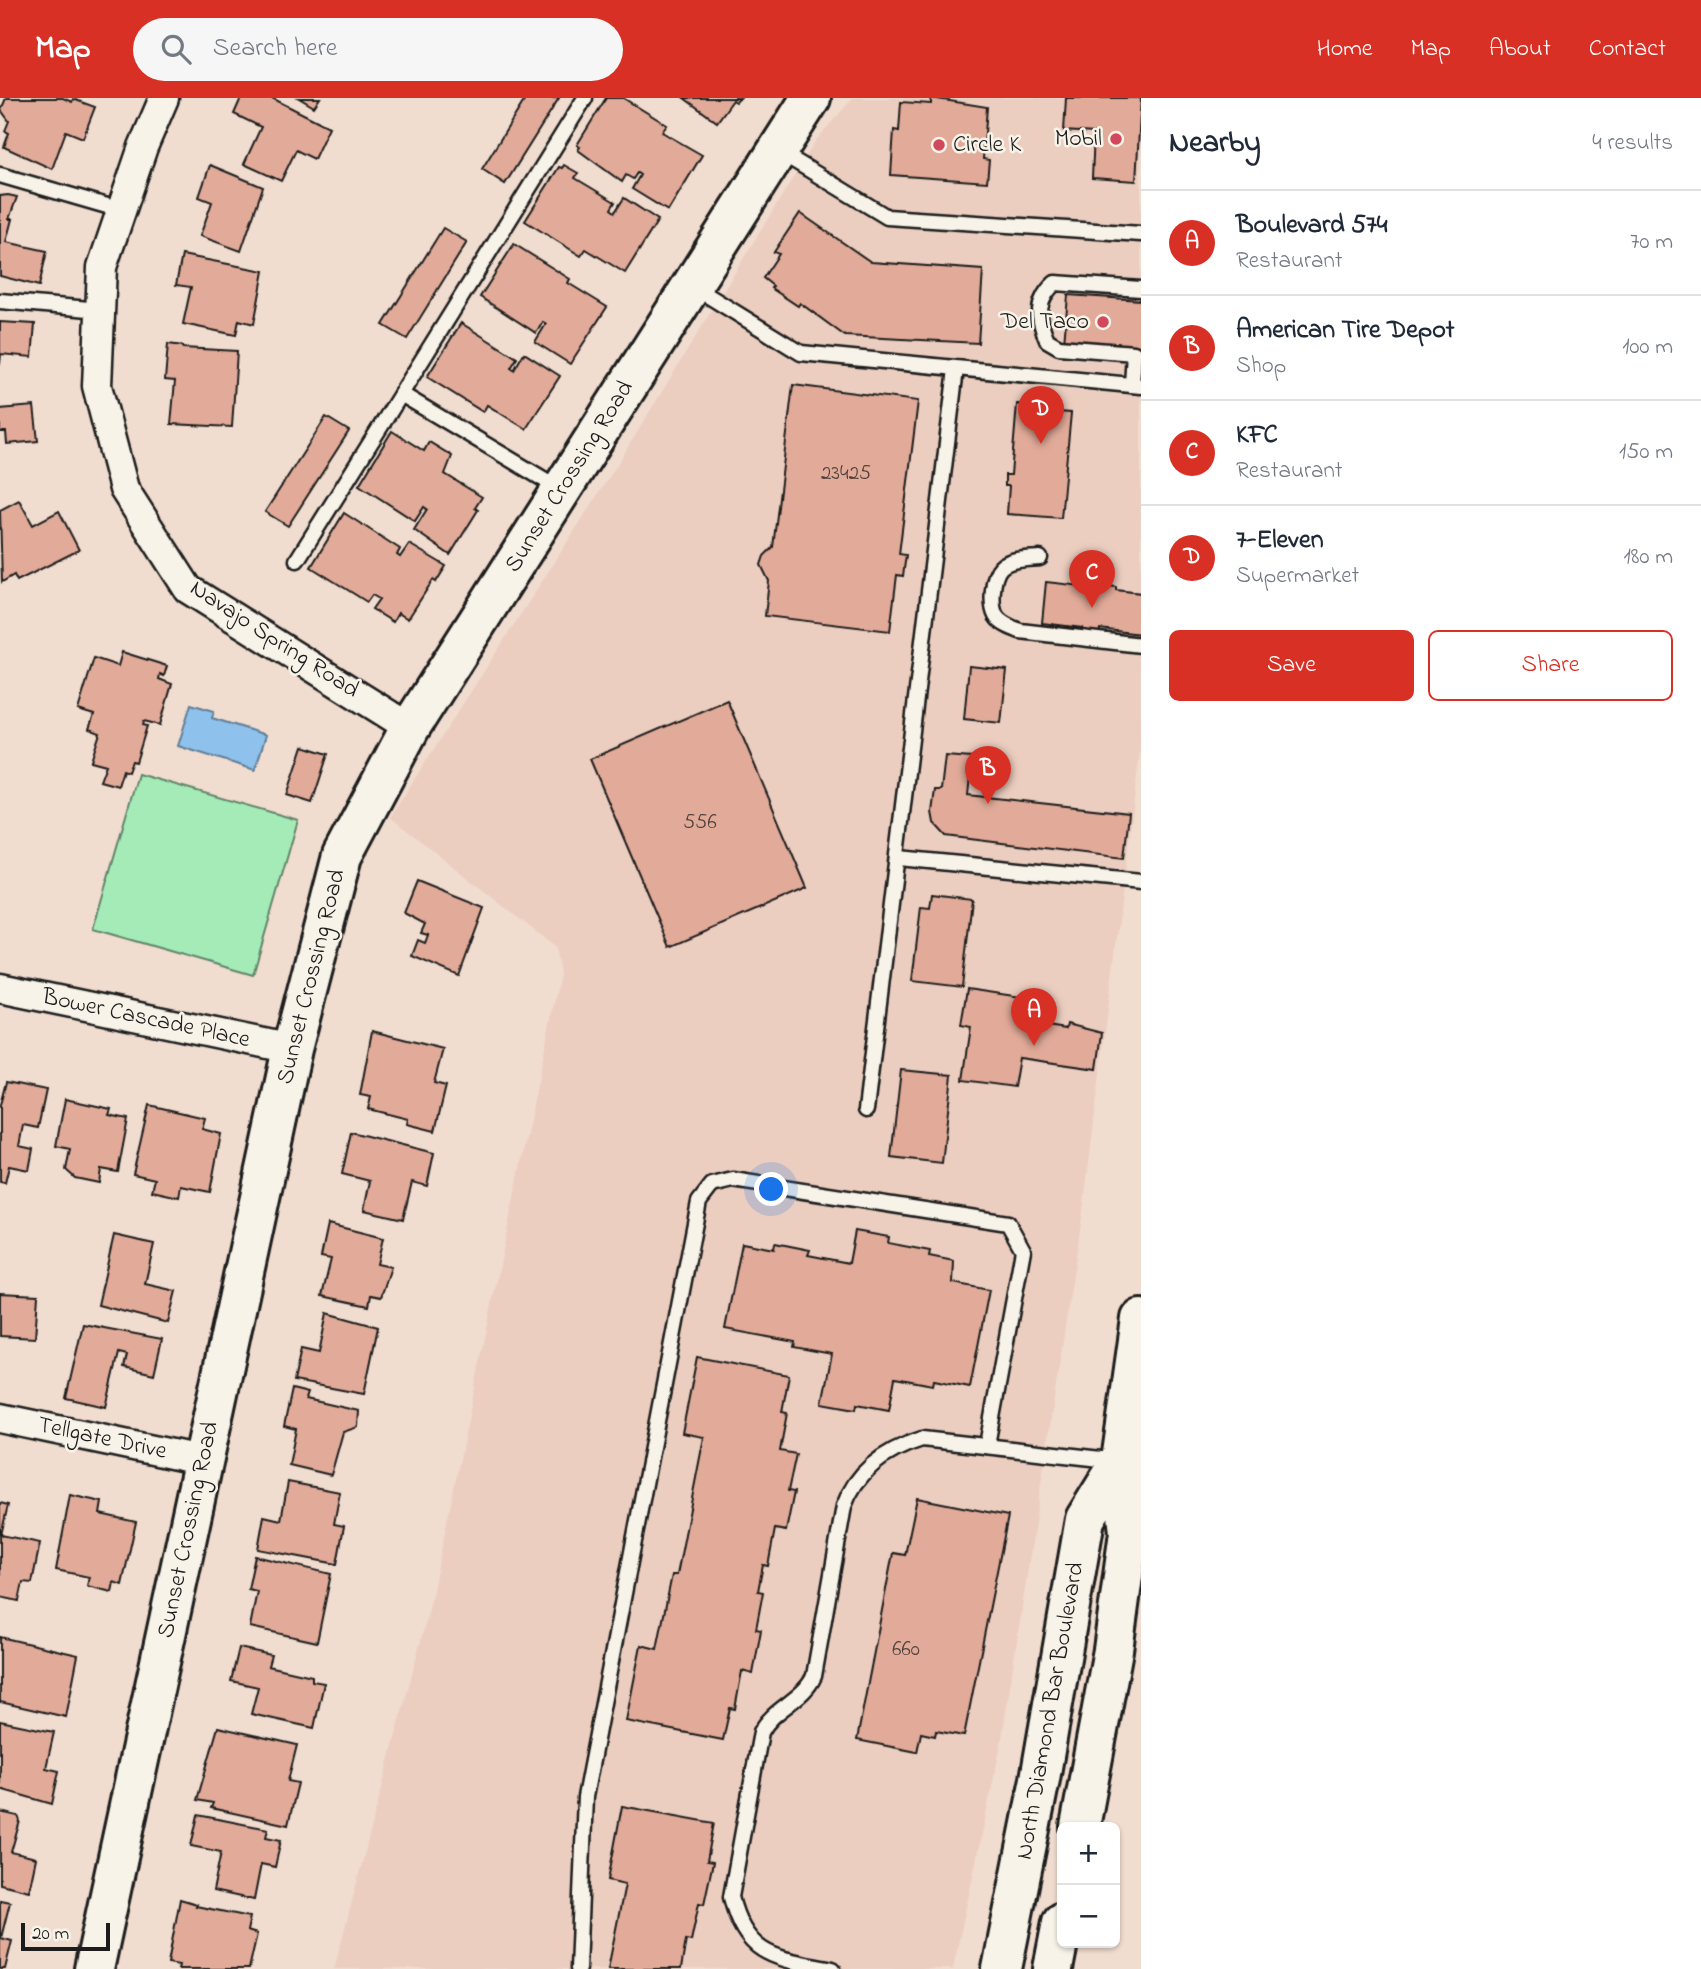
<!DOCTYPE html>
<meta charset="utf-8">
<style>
:root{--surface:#fff;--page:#f6f6f7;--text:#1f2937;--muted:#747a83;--line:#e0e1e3;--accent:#d93025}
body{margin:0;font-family:"Indie Flower",sans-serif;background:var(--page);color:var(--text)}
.controls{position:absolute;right:21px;bottom:21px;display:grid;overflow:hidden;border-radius:10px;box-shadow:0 2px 5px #0004}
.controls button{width:63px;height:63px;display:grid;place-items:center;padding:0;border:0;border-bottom:2px solid var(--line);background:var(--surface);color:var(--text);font:35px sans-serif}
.scale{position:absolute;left:21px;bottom:18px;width:89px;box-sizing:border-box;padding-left:7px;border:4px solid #1c1c1c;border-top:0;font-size:19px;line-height:24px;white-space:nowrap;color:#1c1c1c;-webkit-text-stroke:5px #f7f3e8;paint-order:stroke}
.you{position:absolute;left:772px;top:1092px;width:24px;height:24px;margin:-18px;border:5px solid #fff;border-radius:50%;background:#1a73e8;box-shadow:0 0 0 10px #1a73e833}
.badge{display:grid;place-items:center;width:46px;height:46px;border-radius:50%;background:var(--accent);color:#fff;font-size:23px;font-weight:700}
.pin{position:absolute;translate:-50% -58px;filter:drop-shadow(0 2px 4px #0008)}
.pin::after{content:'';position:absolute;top:37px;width:24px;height:21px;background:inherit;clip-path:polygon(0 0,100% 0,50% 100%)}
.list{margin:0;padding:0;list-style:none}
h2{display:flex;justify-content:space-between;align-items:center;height:91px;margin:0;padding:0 28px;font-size:30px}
h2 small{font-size:23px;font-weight:400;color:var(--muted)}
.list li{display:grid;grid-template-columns:46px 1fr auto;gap:21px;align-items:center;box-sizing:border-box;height:105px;padding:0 28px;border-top:2px solid var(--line)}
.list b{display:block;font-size:26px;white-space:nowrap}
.list p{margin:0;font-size:23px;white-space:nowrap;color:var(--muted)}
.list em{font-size:23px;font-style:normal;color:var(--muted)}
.actions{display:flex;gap:14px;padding:21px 28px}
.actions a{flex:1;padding:16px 0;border:2px solid var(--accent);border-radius:10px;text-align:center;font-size:24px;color:var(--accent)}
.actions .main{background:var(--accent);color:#fff}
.icon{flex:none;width:38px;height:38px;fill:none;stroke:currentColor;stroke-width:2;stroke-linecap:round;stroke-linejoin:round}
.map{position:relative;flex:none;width:1141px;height:1871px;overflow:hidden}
header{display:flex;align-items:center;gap:42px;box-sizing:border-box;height:98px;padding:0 35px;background:var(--accent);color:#fff}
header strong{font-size:33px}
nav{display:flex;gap:38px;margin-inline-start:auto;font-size:24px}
.search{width:490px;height:63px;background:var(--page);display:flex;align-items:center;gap:18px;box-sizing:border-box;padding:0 24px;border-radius:38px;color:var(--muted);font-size:26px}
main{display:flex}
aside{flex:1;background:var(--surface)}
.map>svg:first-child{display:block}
.built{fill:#eccec0}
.green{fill:#a5ebb7;stroke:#60846a;stroke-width:2}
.water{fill:#8ec1eb;stroke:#607f98;stroke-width:2}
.building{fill:#e2ab99;stroke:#1c1c1c;stroke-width:2}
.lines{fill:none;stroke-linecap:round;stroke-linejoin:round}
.lane-casing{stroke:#1c1c1c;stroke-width:19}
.street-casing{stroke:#1c1c1c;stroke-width:33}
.secondary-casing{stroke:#1c1c1c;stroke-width:44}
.lane{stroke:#f7f3e8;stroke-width:14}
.street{stroke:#f7f3e8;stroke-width:28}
.secondary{stroke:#f7f3e8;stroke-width:38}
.poi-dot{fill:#d1495b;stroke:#f7f3e8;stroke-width:2.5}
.labels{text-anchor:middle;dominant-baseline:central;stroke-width:5;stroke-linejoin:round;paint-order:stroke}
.number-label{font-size:21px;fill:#4e403b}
.poi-label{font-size:24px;fill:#1c1c1c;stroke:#f7f3e8;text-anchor:end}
.street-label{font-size:24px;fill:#1c1c1c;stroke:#f7f3e8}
</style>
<header>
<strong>Map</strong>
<div class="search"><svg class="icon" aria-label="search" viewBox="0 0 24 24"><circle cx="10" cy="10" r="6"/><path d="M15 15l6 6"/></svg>Search here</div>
<nav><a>Home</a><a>Map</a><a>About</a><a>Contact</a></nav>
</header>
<main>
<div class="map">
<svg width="1141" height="1871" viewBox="0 0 1141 1871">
<rect width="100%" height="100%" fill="#f1ddd0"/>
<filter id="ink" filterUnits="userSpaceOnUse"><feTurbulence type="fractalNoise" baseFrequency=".0143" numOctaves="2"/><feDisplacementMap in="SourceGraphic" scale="14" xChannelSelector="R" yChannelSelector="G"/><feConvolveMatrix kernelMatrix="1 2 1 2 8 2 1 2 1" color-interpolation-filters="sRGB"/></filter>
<g filter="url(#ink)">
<polygon class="built" points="853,0 1141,0 1141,647 1083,1113 1001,1647 953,1871 334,1871 429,1511 560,876 555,849 390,719 620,362 816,42"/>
<polygon class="green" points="138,676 298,722 253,877 93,831"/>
<polygon class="water" points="191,606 214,613 212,620 266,637 255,672 178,648"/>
<g class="building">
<polygon points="6,0 63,0 72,4 73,1 95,9 83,40 66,33 52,71 4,49 9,35 5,33 9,23 1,12"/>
<polygon points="241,0 272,0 329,29 314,61 296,52 281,83 244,66 261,29 234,16"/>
<polygon points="299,0 320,0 314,9"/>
<polygon points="526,0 559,0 505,86 482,71"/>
<polygon points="606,0 623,0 667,27 662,34 702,57 668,113 632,91 640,77 637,75 633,81 626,77 622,84 578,52 580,49 577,47"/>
<polygon points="684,0 740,0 736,4 733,2 717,24"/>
<polygon points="931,0 987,9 983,61 989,62 987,84 891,77 894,32 899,33 901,4 931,6"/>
<polygon points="1066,0 1141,0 1136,83 1092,80 1094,35 1064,33"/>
<polygon points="210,67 263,89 241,153 200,138 212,104 199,99"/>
<polygon points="564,67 578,75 575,80 615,104 611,111 615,114 624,100 658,122 625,175 586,151 581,158 525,123 559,69 562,70"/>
<polygon points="8,97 17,99 9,121 12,121 6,144 47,153 39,188 0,178 0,98"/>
<polygon points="800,115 871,164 983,172 978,245 845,238 800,205 798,208 771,190 773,188 763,180 779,156 774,154"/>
<polygon points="443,130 467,144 407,241 383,227"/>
<polygon points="514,146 570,181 568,185 607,209 570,266 535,244 546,226 543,224 536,235 480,199"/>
<polygon points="182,157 264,173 254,226 239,222 236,237 183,226 191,189 176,187"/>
<polygon points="1068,197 1141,202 1141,252 1064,246"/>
<polygon points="0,224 35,226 32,259 1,256 0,266"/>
<polygon points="461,225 517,260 511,270 514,272 524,255 560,278 526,331 487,307 483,314 427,279"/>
<polygon points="168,246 183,248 183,250 237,253 232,329 171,326 175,283 165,282"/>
<polygon points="793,287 918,303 899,456 906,457 903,478 897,477 890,533 765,518 769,483 761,467 764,458 773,449"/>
<polygon points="1017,306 1059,309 1058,314 1071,315 1061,420 1007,416 1009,388 1005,388 1005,377 1011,377"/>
<polygon points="34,308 38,343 7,346 6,334 0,334 0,311"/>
<polygon points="326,319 349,333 288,428 265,414"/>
<polygon points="392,333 424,353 429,344 452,358 445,376 482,399 475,410 478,412 450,457 414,432 427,411 424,409 415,423 359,387"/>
<polygon points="19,402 33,427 59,413 79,452 17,483 14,477 2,484 0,412"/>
<polygon points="344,415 400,451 397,457 400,459 409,446 446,468 436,484 433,482 408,521 398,515 393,524 372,511 379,501 372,497 367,504 311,469"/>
<polygon points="1046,484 1109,491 1109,488 1116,489 1116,492 1141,495 1141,536 1100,531 1099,537 1082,535 1082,530 1042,525"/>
<polygon points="122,554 167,568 164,578 160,576 159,581 172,586 160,627 144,623 143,627 147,628 136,664 132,663 128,674 123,672 118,688 100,683 106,667 91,663 100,635 89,631 94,617 78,612 94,560 118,568"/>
<polygon points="969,568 1007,572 1001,625 964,621"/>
<polygon points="727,602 807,790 670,849 590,661"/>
<polygon points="303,648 328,656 312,705 287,697"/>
<polygon points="945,658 972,660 968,697 1129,715 1124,760 946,738 934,725 932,714 935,692 941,692"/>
<polygon points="417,783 484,810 459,878 412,858 418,842 425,845 428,837 421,835 425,826 404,815"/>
<polygon points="932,796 972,801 962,889 912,883 921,809 930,810"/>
<polygon points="967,891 1027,900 1023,924 1066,931 1067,926 1102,935 1097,971 1019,960 1014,989 963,982 971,929 961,927"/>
<polygon points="372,933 443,951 434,985 446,988 435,1033 407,1026 408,1021 368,1011 371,999 360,997"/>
<polygon points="901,972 952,977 942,1065 891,1059"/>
<polygon points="6,984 46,992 38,1030 23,1027 19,1048 33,1051 29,1072 9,1068 5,1085 0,1084 0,1007"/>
<polygon points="65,1001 111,1011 109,1017 128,1021 118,1074 101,1071 99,1085 75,1080 66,1072 70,1051 56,1048"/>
<polygon points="149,1007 205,1020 202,1031 221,1036 210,1094 181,1088 179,1099 152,1093 155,1081 133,1076"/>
<polygon points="351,1034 434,1055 427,1088 412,1084 403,1121 364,1112 370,1083 342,1076"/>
<polygon points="328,1126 383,1140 377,1166 391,1169 381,1199 371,1197 369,1208 322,1198 331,1161 321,1159"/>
<polygon points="855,1133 889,1139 888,1145 930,1153 929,1158 954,1163 953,1185 989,1192 970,1289 934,1282 933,1287 895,1280 889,1312 857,1306 856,1311 822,1305 832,1256 794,1249 795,1244 725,1231 742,1145 774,1151 775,1145 810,1152 808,1157 849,1165"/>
<polygon points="114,1137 154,1146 145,1186 176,1193 168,1225 98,1207"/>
<polygon points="0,1195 38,1197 35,1240 0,1238"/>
<polygon points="327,1215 378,1229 364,1296 294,1283 301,1251 319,1255"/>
<polygon points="83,1226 162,1241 154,1276 124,1269 127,1257 119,1255 106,1309 66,1300"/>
<polygon points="697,1259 789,1277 782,1314 787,1315 780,1353 796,1356 788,1393 794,1394 786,1433 775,1431 768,1468 763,1467 758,1493 763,1494 756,1531 761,1532 753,1576 742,1573 735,1611 730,1610 723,1642 626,1623 641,1547 657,1551 672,1477 677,1477 704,1339 682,1335"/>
<polygon points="292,1291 308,1295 306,1301 359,1313 358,1329 343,1334 331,1377 289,1367 296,1331 284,1328"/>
<polygon points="288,1384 340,1394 334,1426 344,1428 337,1466 258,1451 264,1418 281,1422"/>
<polygon points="70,1397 102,1404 100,1416 136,1424 122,1487 114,1484 112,1494 87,1488 89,1479 56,1472"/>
<polygon points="917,1400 1008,1418 964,1638 936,1633 935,1638 921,1635 917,1654 857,1642 893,1455 905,1457"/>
<polygon points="0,1405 8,1407 1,1437 40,1445 32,1485 23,1484 19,1503 0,1499"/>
<polygon points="255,1458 331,1476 317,1544 250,1529 257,1493 248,1491"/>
<polygon points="0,1539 78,1557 66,1619 0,1604"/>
<polygon points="239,1550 271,1557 268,1568 312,1578 312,1583 324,1585 314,1630 251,1616 258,1589 231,1583"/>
<polygon points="0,1623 54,1634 46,1670 59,1673 52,1706 0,1691"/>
<polygon points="218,1629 297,1647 288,1683 298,1685 288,1727 211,1710 213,1705 197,1702"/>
<polygon points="622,1708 714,1725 707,1763 713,1764 704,1806 699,1805 691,1843 686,1842 681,1871 608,1871 625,1786 608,1782"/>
<polygon points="0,1714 18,1718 20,1723 11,1754 36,1760 29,1793 0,1786"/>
<polygon points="198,1717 268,1731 266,1739 281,1742 275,1769 261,1766 254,1802 213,1793 221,1754 191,1748"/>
<polygon points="180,1801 197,1806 196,1808 250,1819 247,1833 257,1836 249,1871 178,1871 179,1867 168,1865"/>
<polygon points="0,1802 10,1804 1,1840 12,1843 5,1871 0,1871"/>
</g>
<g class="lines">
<defs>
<g id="lane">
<polyline points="780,54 887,119 1141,136"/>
<polyline points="0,77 121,112"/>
<polyline points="694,189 801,255 1141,288"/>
<polyline points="0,203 100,212"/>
<path d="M 1132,287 L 1134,255 L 1059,249 L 1047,242 C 1037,219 1036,202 1055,185 L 1141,191"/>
<polyline points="560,391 401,296 585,0"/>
<path d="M 1040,460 C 1029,461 1010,460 1001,469 C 992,478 990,507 996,518 C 1001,526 1012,530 1020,533 L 1141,547"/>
<polyline points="297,462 401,296"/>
<polyline points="899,760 1141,784"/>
<polyline points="866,1012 956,271"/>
<polyline points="578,1871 585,1699 699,1104 712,1087 733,1082 1008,1125 1023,1152 987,1347"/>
<path d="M 833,1871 C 778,1860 746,1861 731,1799 L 761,1634 C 774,1609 803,1603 814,1578 L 844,1408 C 857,1372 886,1352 922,1341 L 1119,1363"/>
</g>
<g id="street">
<polyline points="164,0 143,49 102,169 97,288 124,391 188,491 410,630"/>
<polyline points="0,890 292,951"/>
<polyline points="0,1320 205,1363"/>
</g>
<g id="secondary">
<polyline points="1080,1729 1113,1552 1129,1434 1121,1363 1141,1221"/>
<polyline points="94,1871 292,951 342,758 410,630 811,0"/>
<polyline points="1002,1871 1040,1681 1085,1421 1121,1363"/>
<polyline points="1053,1871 1062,1824"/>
</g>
</defs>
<use href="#lane" class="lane-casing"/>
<use href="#street" class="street-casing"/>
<use href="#secondary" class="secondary-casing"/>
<use href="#lane" class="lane"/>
<use href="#street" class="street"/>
<use href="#secondary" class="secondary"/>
</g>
</g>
<g class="poi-dot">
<circle cx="1116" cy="41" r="7"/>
<circle cx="939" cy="47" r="7"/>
<circle cx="1103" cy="224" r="7"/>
</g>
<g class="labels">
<g class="number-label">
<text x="846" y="376">23425</text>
<text x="700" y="725">556</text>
<text x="906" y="1552">660</text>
</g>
<g class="poi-label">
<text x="1102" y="41">Mobil</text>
<text x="953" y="47" text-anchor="start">Circle K</text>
<text x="1089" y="224">Del Taco</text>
</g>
<g class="street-label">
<text transform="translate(570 379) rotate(-58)">Sunset Crossing Road</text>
<text transform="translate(274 542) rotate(33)">Navajo Spring Road</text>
<text transform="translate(312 879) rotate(-76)">Sunset Crossing Road</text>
<text transform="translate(146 921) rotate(12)">Bower Cascade Place</text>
<text transform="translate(102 1341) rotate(12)">Tellgate Drive</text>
<text transform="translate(189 1432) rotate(-78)">Sunset Crossing Road</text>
<text transform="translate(1051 1613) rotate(-80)">North Diamond Bar Boulevard</text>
</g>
</g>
</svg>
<div class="controls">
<button>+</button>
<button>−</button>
</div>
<div class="scale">20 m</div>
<div class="you"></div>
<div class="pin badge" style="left:1034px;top:948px">A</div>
<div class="pin badge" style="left:988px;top:706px">B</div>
<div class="pin badge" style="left:1092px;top:510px">C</div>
<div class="pin badge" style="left:1041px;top:346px">D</div>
</div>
<aside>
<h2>Nearby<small>4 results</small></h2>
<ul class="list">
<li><span class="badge">A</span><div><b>Boulevard 574</b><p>Restaurant</p></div><em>70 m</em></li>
<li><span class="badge">B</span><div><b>American Tire Depot</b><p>Shop</p></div><em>100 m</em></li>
<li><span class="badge">C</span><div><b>KFC</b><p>Restaurant</p></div><em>150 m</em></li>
<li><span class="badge">D</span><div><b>7-Eleven</b><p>Supermarket</p></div><em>180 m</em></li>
</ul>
<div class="actions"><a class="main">Save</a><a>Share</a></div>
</aside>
</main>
